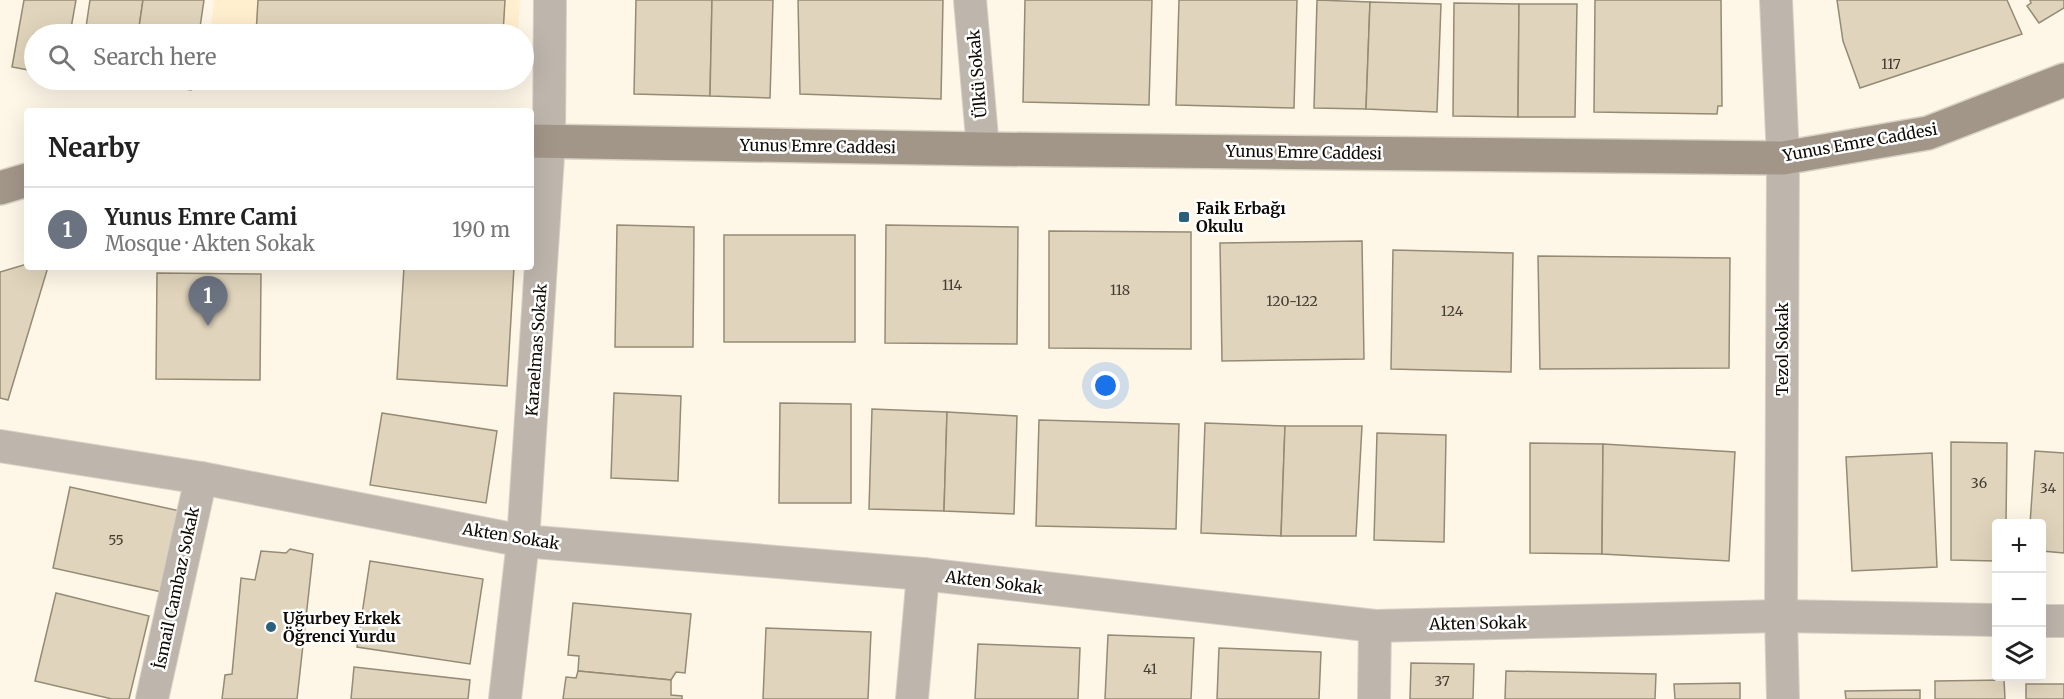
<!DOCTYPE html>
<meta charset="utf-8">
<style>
:root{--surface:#fff;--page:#f6f6f6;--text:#222;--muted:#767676;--line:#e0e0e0;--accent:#0f766e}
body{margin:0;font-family:Merriweather,serif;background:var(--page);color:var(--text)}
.controls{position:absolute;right:18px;bottom:18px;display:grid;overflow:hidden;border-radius:6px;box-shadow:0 6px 24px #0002}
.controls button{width:54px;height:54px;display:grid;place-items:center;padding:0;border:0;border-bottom:2px solid var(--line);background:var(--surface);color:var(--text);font:30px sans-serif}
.you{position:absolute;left:1106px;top:386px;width:21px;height:21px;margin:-15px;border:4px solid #fff;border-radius:50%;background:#1a73e8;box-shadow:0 0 0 9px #1a73e833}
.badge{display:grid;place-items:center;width:39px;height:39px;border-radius:50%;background:var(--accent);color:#fff;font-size:20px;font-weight:700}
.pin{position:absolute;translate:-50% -50px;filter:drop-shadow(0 2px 3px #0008)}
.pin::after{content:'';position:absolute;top:32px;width:21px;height:18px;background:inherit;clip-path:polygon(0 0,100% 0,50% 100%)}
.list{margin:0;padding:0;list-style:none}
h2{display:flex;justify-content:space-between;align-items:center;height:78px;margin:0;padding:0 24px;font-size:26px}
h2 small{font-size:20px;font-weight:400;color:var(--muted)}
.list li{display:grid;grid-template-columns:39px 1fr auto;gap:18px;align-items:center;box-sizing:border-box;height:84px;padding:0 24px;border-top:2px solid var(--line)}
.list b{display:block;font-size:22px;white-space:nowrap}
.list p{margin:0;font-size:20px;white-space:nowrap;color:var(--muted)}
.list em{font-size:20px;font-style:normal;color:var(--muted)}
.icon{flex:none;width:33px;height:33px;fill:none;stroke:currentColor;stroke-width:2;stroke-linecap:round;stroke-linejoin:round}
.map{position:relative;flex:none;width:2064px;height:699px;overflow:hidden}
.search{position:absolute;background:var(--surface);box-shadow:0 6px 24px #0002;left:24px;top:24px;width:510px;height:66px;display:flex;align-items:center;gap:15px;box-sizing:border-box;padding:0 21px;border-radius:33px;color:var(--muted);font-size:22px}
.panel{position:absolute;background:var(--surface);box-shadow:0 6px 24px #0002;left:24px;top:108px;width:510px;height:162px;border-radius:6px}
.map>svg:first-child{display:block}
.built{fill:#ffefcf}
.building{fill:#e0d4bc;stroke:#958a73;stroke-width:1.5}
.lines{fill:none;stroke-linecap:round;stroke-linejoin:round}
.street-casing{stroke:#d8d1c4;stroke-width:34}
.secondary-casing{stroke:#d8d1c4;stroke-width:36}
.street{stroke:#beb6ad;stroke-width:32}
.secondary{stroke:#a29689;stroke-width:33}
.poi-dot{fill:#29607b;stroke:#fff;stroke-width:2}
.labels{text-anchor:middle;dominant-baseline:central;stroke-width:5;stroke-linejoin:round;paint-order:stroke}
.number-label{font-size:14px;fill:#433d32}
.street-label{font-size:16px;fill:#0f0b04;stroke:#fff}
.poi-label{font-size:16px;font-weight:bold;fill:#0f0b04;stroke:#fff;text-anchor:start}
</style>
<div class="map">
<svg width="2064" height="699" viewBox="0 0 2064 699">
<rect width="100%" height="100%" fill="#fef7e8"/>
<g class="built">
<polygon points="214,0 520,0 518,34 210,34"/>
<polygon points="357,80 517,80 517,84"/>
</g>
<g class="building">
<polygon points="24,0 76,0 70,34 34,34 34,71 12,67"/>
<polygon points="90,0 143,0 138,34 85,34"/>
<polygon points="143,0 204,0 199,34 138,34"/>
<polygon points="258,0 505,0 503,34 256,34"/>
<polygon points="636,0 712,0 710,96 634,94"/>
<polygon points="712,0 773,0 770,98 710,96"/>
<polygon points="798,0 943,0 941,99 800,94"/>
<polygon points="1025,0 1152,0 1149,105 1023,102"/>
<polygon points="1179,0 1297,0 1294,108 1176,105"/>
<polygon points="1317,0 1370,2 1366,109 1314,108"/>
<polygon points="1595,0 1721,0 1722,106 1718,106 1717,114 1594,112"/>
<polygon points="1837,0 2007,0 2022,34 1860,88 1843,41"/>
<polygon points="2030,0 2064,0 2064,8 2039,23 2027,6 2031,3"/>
<polygon points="1370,2 1441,4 1437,112 1366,109"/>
<polygon points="1454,3 1519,4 1518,117 1453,116"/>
<polygon points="1519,4 1577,4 1575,117 1518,117"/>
<polygon points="139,80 192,80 191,90 139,82"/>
<polygon points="617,225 694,227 693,347 615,347"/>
<polygon points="886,225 1018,227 1017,344 885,343"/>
<polygon points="1049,231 1191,232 1191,349 1049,348"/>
<rect x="724" y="235" width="131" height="107"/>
<polygon points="1362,241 1364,359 1222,361 1220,243"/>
<polygon points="1393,250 1513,253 1511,372 1391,369"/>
<polygon points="1538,256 1730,258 1729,368 1540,369"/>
<polygon points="27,264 27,267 48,267 8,400 0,398 0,272"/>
<polygon points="404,267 514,267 507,386 397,379"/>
<polygon points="157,273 261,274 260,380 156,379"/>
<polygon points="614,393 681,396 678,481 611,478"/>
<polygon points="780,403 851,404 851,503 779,503"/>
<polygon points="872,409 947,412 944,511 869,509"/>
<polygon points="947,412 1017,416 1014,514 944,511"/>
<polygon points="382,413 497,431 486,503 370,485"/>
<polygon points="1039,420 1179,424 1176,529 1036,526"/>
<polygon points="1205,423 1285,426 1281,536 1201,533"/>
<polygon points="1285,426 1362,426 1356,536 1281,536"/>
<polygon points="1377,433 1446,435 1444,542 1374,540"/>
<polygon points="1951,442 2007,443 2006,524 1996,524 1996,561 1951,560"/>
<polygon points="1530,443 1603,444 1602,554 1530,553"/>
<polygon points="1603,444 1735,452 1729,561 1602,554"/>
<polygon points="2035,451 2064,453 2064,553 2042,551 2042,524 2030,524"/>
<polygon points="1932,453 1937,567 1852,571 1846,457"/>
<polygon points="70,487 180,511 162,592 53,568"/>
<polygon points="290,549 313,554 297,699 222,699 225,675 232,674 241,578 255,580 261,551 286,553"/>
<polygon points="370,561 483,579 470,664 357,647"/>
<polygon points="56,593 149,616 129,699 112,699 35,681"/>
<polygon points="573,603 691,614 685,673 676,672 671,680 578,671 579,656 568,655"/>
<polygon points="766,628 871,632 868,699 763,699"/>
<polygon points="1108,635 1194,638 1191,699 1105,699"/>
<polygon points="978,644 1080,648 1078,699 975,699"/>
<polygon points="1219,648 1321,652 1319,699 1217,699"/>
<polygon points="1411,663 1474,664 1473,699 1410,699"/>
<polygon points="354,667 470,680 468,699 351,699"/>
<polygon points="578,671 671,680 671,695 682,696 682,699 563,699 566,677 576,678"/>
<polygon points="1506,671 1656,674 1655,699 1505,699"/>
<polygon points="2004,680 2005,699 1935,699 1935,681"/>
<polygon points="1740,683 1740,699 1675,699 1674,684"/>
<rect x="2026" y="684" width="38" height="15"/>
<polygon points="1920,690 1920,699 1846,699 1845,691"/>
</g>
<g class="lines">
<defs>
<g id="street">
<polyline points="970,0 983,149"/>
<polyline points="1776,0 1783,158 1781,616 1783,699"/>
<polyline points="0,446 201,478 523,541 923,574 1375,626 1781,616 1996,620"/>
<polyline points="2042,621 2064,621"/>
<polyline points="152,699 201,478"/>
<polyline points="505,699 523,541 549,141 550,0"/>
<polyline points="912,699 923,574"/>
<polyline points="1374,699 1375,626"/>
</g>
<g id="secondary">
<polyline points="531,141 983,149 1783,158 1928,133 2064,80"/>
<polyline points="0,188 27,180"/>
</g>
</defs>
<use href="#street" class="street-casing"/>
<use href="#secondary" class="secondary-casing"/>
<use href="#street" class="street"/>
<use href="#secondary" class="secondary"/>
</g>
<g class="poi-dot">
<rect x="1178" y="211" width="12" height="12" rx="3"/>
<circle cx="271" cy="627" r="6"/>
</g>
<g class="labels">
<g class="number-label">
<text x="1891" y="64">117</text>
<text x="952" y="285">114</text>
<text x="1120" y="290">118</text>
<text x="1292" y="301">120-122</text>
<text x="1452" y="311">124</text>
<text x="1979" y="483">36</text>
<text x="2048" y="488">34</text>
<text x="116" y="540">55</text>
<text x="1150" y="669">41</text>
<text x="1442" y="681">37</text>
</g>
<g class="street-label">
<text transform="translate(977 74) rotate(-95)">Ülkü Sokak</text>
<text transform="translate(1860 142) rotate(-10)">Yunus Emre Caddesi</text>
<text transform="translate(818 146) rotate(1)">Yunus Emre Caddesi</text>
<text transform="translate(1304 152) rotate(1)">Yunus Emre Caddesi</text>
<text transform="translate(1782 349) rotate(-90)">Tezol Sokak</text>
<text transform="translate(536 350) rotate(-86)">Karaelmas Sokak</text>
<text transform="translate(511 536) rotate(9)">Akten Sokak</text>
<text transform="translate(994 582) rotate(7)">Akten Sokak</text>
<text transform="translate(176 588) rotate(-78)">İsmail Cambaz Sokak</text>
<text transform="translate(1478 623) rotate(-1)">Akten Sokak</text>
</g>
<g class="poi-label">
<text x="1196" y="208">Faik Erbağı<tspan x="1196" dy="18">Okulu</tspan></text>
<text x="283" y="618">Uğurbey Erkek<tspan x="283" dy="18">Öğrenci Yurdu</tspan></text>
</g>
</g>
</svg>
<div class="controls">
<button>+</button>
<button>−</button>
<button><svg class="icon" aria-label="layers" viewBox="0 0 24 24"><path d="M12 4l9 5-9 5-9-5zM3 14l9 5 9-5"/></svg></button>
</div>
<div class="you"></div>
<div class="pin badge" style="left:208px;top:326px;background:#6b7280">1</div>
<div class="search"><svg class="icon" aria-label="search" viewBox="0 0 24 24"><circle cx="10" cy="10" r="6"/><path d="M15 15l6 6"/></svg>Search here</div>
<section class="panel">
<h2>Nearby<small></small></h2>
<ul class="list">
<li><span class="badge" style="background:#6b7280">1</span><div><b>Yunus Emre Cami</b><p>Mosque · Akten Sokak</p></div><em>190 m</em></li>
</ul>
</section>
</div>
